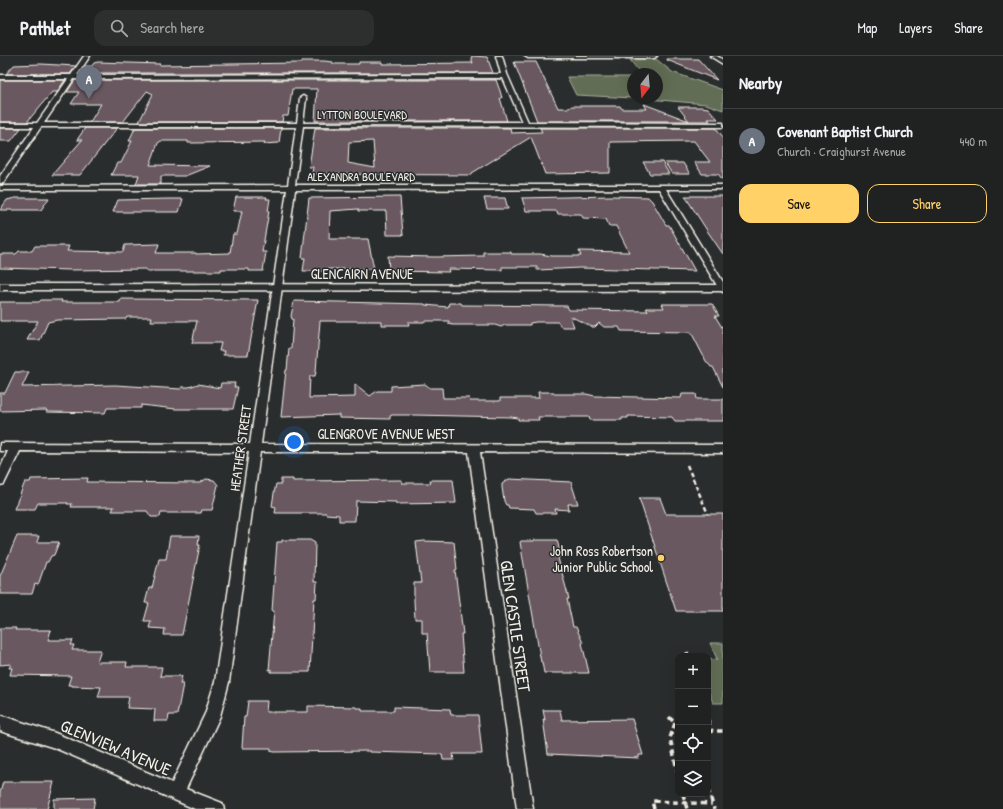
<!DOCTYPE html>
<meta charset="utf-8">
<style>
:root{--surface:#202222;--page:#2d2f2f;--text:#f1f3f6;--muted:#a2a4a5;--line:#3d3f40;--accent:#ffd166}
body{margin:0;font-family:"Patrick Hand",sans-serif;background:var(--page);color:var(--text)}
.controls{position:absolute;right:12px;bottom:12px;display:grid;overflow:hidden;border-radius:8px;box-shadow:0 4px 16px #0002}
.controls button{width:36px;height:36px;display:grid;place-items:center;padding:0;border:0;border-bottom:1px solid var(--line);background:var(--surface);color:var(--text);font:20px sans-serif}
.compass{position:absolute;left:627px;top:12px;width:36px;height:36px;border-radius:50%;background:var(--surface);box-shadow:0 4px 16px #0002;rotate:196deg}
.you{position:absolute;left:294px;top:386px;width:14px;height:14px;margin:-10px;border:3px solid #fff;border-radius:50%;background:#1a73e8;box-shadow:0 0 0 6px #1a73e833}
.badge{display:grid;place-items:center;width:26px;height:26px;border-radius:50%;background:var(--accent);color:#fff;font-size:13px;font-weight:700}
.pin{position:absolute;translate:-50% -33px;filter:drop-shadow(0 1px 2px #0008)}
.pin::after{content:'';position:absolute;top:21px;width:14px;height:12px;background:inherit;clip-path:polygon(0 0,100% 0,50% 100%)}
.list{margin:0;padding:0;list-style:none}
h2{display:flex;justify-content:space-between;align-items:center;height:52px;margin:0;padding:0 16px;font-size:17px}
h2 small{font-size:13px;font-weight:400;color:var(--muted)}
.list li{display:grid;grid-template-columns:26px 1fr auto;gap:12px;align-items:center;box-sizing:border-box;height:64px;padding:0 16px;border-top:1px solid var(--line)}
.list b{display:block;font-size:15px;white-space:nowrap}
.list p{margin:0;font-size:13px;white-space:nowrap;color:var(--muted)}
.list em{font-size:13px;font-style:normal;color:var(--muted)}
.actions{display:flex;gap:8px;padding:12px 16px}
.actions a{flex:1;padding:9px 0;border:1px solid var(--accent);border-radius:12px;text-align:center;font-size:14px;color:var(--accent)}
.actions .main{background:var(--accent);color:#111}
.icon{flex:none;width:22px;height:22px;fill:none;stroke:currentColor;stroke-width:2;stroke-linecap:round;stroke-linejoin:round}
.map{position:relative;flex:none;width:723px;height:753px;overflow:hidden}
header{display:flex;align-items:center;gap:24px;box-sizing:border-box;height:56px;padding:0 20px;background:var(--surface);border-bottom:1px solid var(--line)}
header strong{font-size:19px}
nav{display:flex;gap:22px;margin-inline-start:auto;font-size:14px}
.search{width:280px;height:36px;background:var(--page);display:flex;align-items:center;gap:10px;box-sizing:border-box;padding:0 14px;border-radius:12px;color:var(--muted);font-size:15px}
main{display:flex}
aside{flex:1;background:var(--surface)}
.map>svg:first-child{display:block}
.green{fill:#626d54;stroke:#abaf9e}
.building{fill:#695861;stroke:#f4f1e8;fill-rule:evenodd}
.lines{fill:none;stroke-linecap:round;stroke-linejoin:round}
.minor-casing{stroke:#f4f1e8;stroke-width:3}
.tertiary-casing{stroke:#f4f1e8;stroke-width:3}
.path-far1{stroke:#f4f1e8;stroke-width:2.5;stroke-dasharray:4.5 3;stroke-linecap:butt}
.path{stroke:#f4f1e8;stroke-width:3.5;stroke-dasharray:5.5 4;stroke-linecap:butt}
.minor{fill:#2a2d2e;fill-rule:evenodd}
.tertiary{fill:#2a2d2e;fill-rule:evenodd}
.poi-dot{fill:#ffd166;stroke:#2a2d2e;stroke-width:1.5}
.labels{text-anchor:middle;dominant-baseline:central;stroke-width:3;stroke-linejoin:round;paint-order:stroke}
.far-street-label{font-size:12px;fill:#f4f1e8;stroke:#2a2d2e}
.street-label{font-size:14px;fill:#f4f1e8;stroke:#2a2d2e}
.poi-label{font-size:14px;fill:#f4f1e8;stroke:#2a2d2e;text-anchor:end}
.near-street-label{font-size:17px;fill:#f4f1e8;stroke:#2a2d2e}
</style>
<header>
<strong>Pathlet</strong>
<div class="search"><svg class="icon" aria-label="search" viewBox="0 0 24 24"><circle cx="10" cy="10" r="6"/><path d="M15 15l6 6"/></svg>Search here</div>
<nav><a>Map</a><a>Layers</a><a>Share</a></nav>
</header>
<main>
<div class="map">
<svg width="723" height="753" viewBox="0 0 723 753">
<rect width="100%" height="100%" fill="#2a2d2e"/>
<filter id="ink" filterUnits="userSpaceOnUse"><feTurbulence type="fractalNoise" baseFrequency=".025" numOctaves="2"/><feDisplacementMap in="SourceGraphic" scale="8" xChannelSelector="R" yChannelSelector="G"/><feConvolveMatrix kernelMatrix="1 2 1 2 8 2 1 2 1" color-interpolation-filters="sRGB"/></filter>
<g filter="url(#ink)">
<g class="green">
<polygon points="656,3 672,16 723,34 723,54 706,48 636,42 657,42 657,18 641,18 630,4"/>
<polygon points="567,21 633,21 633,42 576,39"/>
<polygon points="710,587 723,587 723,647 713,647 708,633 708,604 717,603"/>
</g>
<g class="building">
<polygon points="473,0 487,1 493,17 80,17 85,10 92,10 94,7 98,6 160,8 159,9 302,7 302,5 324,5 333,6 333,8 359,8 359,6 382,6 382,8 473,7 471,1"/>
<polygon points="667,3 698,3 717,24 667,4"/>
<polygon points="514,6 536,6 558,52 569,52 572,50 620,50 622,53 647,53 644,48 689,65 678,51 701,51 708,52 718,63 708,63 710,65 537,65"/>
<polygon points="14,9 41,8 76,10 70,18 6,18"/>
<polygon points="0,24 65,24 57,36 52,36 27,66 0,66"/>
<polygon points="75,24 496,24 500,35 502,42 500,42 507,65 315,65 317,33 292,33 288,60 283,60 282,66 139,66 153,38 147,35 123,66 90,66 101,48 71,48 79,36 67,36"/>
<polygon points="0,72 21,72 11,85 0,85"/>
<polygon points="85,72 117,72 80,119 52,119 82,84 77,84"/>
<polygon points="135,72 281,72 279,87 264,88 265,86 193,87 188,87 188,85 161,85 158,87 150,109 210,110 185,120 161,120 161,128 136,128 139,119 111,119 117,107 121,107 132,85 129,85"/>
<path d="M 315,72 L 510,72 L 511,77 L 542,76 L 540,72 L 716,72 L 723,81 L 723,124 L 718,118 L 702,118 L 694,106 L 710,106 L 694,85 L 610,86 L 610,117 L 545,118 L 531,81 L 472,117 L 472,119 L 312,118 L 313,111 L 309,111 ZM 373,85 L 375,112 L 348,107 L 349,86 Z"/>
<polygon points="643,106 662,106 669,118 650,118"/>
<polygon points="665,107 683,107 690,118 672,118"/>
<polygon points="611,140 648,141 652,145 666,169 669,169 695,215 580,212 537,214 537,211 502,211 502,214 448,213 449,216 389,215 388,200 435,201 483,200 483,196 511,196 511,198 540,198 552,200 581,200 579,195 629,196 616,170 609,170 606,163 583,162 581,158 558,158 557,155 526,155 522,142"/>
<polygon points="685,140 723,140 723,198 708,176"/>
<polygon points="236,141 267,141 266,143 270,143 268,155 269,155 262,196 266,196 263,215 249,215 249,213 221,213 221,215 146,215 146,213 70,214 0,212 0,198 16,198 19,195 32,195 35,190 69,190 67,195 123,196 125,189 159,188 156,197 196,197 196,198 230,197 233,178 237,178 242,155 233,155"/>
<polygon points="400,141 403,179 387,179 386,155 358,155 358,153 330,155 329,183 368,183 374,213 325,213 325,215 303,215 305,202 302,202 309,142"/>
<polygon points="15,142 49,142 41,154 0,154 7,144"/>
<polygon points="484,142 505,142 508,153 487,153"/>
<polygon points="170,143 183,143 179,156 113,156 118,144"/>
<polygon points="121,243 258,244 248,299 223,299 224,295 219,295 221,287 192,287 197,265 151,265 152,261 127,261 126,263 57,264 48,266 40,284 27,284 38,265 0,265 0,246 39,246 41,244 62,244 61,246 120,246"/>
<polygon points="294,245 425,248 425,249 448,251 449,247 461,247 462,249 567,250 569,254 648,255 646,252 664,252 662,248 712,248 719,260 715,260 723,273 723,331 713,311 711,311 706,305 691,276 621,275 619,271 604,271 599,267 595,271 592,271 570,260 574,271 561,271 558,266 536,266 530,267 530,269 505,269 501,271 495,269 453,269 449,268 449,265 424,265 424,266 408,266 409,269 382,269 382,265 320,265 316,315 315,320 310,320 309,342 355,341 355,328 370,340 377,335 391,335 391,330 425,328 430,332 442,332 443,342 469,342 470,345 500,345 500,342 539,342 538,336 554,336 554,338 586,338 595,340 681,342 682,338 696,338 697,343 723,343 723,365 675,365 672,361 628,360 628,362 622,362 622,364 590,364 589,361 538,361 539,364 518,364 518,362 511,361 413,359 392,359 390,360 390,363 339,362 339,359 281,361 286,314 287,314 289,292 291,292 293,263 292,263 291,260"/>
<polygon points="15,316 29,316 22,331 115,329 181,333 182,331 189,331 198,328 220,332 221,327 235,327 234,331 238,331 233,353 176,353 141,349 141,352 107,352 105,357 46,356 47,354 0,355 0,337 5,337"/>
<polygon points="88,422 87,426 200,427 206,423 214,424 218,429 212,454 202,454 201,457 161,457 160,461 151,461 147,455 112,455 114,451 71,451 72,448 67,448 68,447 38,447 35,453 14,453 25,426 30,426 31,423"/>
<polygon points="281,423 293,423 293,425 402,424 402,427 431,427 430,424 453,424 456,447 396,448 396,446 356,445 355,465 339,465 339,459 326,458 326,457 275,457 276,451 272,450 274,437 276,428 281,428"/>
<polygon points="509,423 571,426 578,448 568,448 569,454 555,453 556,457 536,457 534,453 509,452 508,449 506,449 504,445 502,431 502,428"/>
<polygon points="639,442 660,442 666,458 723,458 723,555 676,555"/>
<polygon points="17,480 39,480 37,486 59,486 54,499 51,500 48,506 46,506 38,529 35,528 32,538 0,538 0,520"/>
<polygon points="170,480 199,480 198,489 200,489 182,579 164,579 165,573 149,572 151,565 144,565 149,547 145,547 149,532 152,532 159,503 166,503"/>
<polygon points="282,484 310,484 315,487 314,526 317,526 316,543 314,543 310,616 271,616 271,613 269,614 274,555 272,555 277,486 282,486"/>
<polygon points="534,484 557,484 561,500 558,502 569,543 567,543 573,571 576,571 583,587 582,587 589,617 544,617 542,606 541,606 520,486 521,485 534,485"/>
<polygon points="424,485 454,486 457,514 455,514 463,578 461,578 464,616 430,616 427,577 422,577 422,563 415,563 414,544 414,527 421,527 416,486"/>
<polygon points="0,572 16,572 15,574 51,574 48,584 73,584 71,589 74,589 72,594 101,594 97,606 127,606 126,611 162,611 160,620 182,620 180,628 183,628 177,659 169,659 168,665 154,665 155,653 127,652 129,641 98,641 101,631 72,630 72,629 68,629 71,620 10,619 12,612 9,612 11,608 0,609"/>
<polygon points="248,645 267,645 266,656 308,656 308,650 356,651 356,652 362,652 362,655 394,655 394,651 450,653 451,659 478,659 482,698 453,698 454,704 443,704 442,698 370,696 370,695 274,696 271,695 271,692 242,692 244,661 246,661"/>
<polygon points="543,654 560,654 562,664 632,663 643,699 639,699 639,702 548,698 543,663 545,664"/>
<polygon points="3,726 54,726 47,753 0,753 0,737"/>
<polygon points="95,742 93,753 54,753 54,743"/>
</g>
<g class="lines">
<defs>
<g id="minor">
<path d="M 84,0 L 90,0 L 77,19 L 501,18 L 496,0 L 502,0 L 507,18 L 528,66 L 723,67 L 723,71 L 303,70 L 295,129 L 723,129 L 723,133 L 666,133 L 723,226 L 723,236 L 719,233 L 659,133 L 295,134 L 261,388 L 723,389 L 723,397 L 480,396 L 533,753 L 517,753 L 469,396 L 260,396 L 229,626 L 220,660 L 186,733 L 222,747 L 224,753 L 195,753 L 55,692 L 0,675 L 0,659 L 55,677 L 172,727 L 205,658 L 215,626 L 249,396 L 20,395 L 4,428 L 0,429 L 0,413 L 8,395 L 0,395 L 0,387 L 250,388 L 287,134 L 0,134 L 0,130 L 288,129 L 296,71 L 41,71 L 3,127 L 0,127 L 0,120 L 34,71 L 0,71 L 0,67 L 37,67 L 68,23 L 0,23 L 0,19 L 71,19 ZM 503,22 L 522,66 L 303,67 L 306,42 L 303,40 L 300,42 L 297,67 L 44,67 L 74,23 Z"/>
<polygon points="525,0 657,0 654,2 528,2"/>
<polygon points="710,0 717,0 723,4 723,8"/>
</g>
<polygon id="tertiary" points="0,228 723,229 723,235 0,234"/>
</defs>
<use href="#minor" class="minor-casing"/>
<use href="#tertiary" class="tertiary-casing"/>
<polyline class="path-far1" points="687,409 708,458"/>
<g class="path">
<polyline points="687,596 688,600"/>
<polyline points="669,661 675,667 678,666"/>
<polyline points="708,664 712,675"/>
<polyline points="675,667 670,682 678,718"/>
<polyline points="708,677 712,675 723,675"/>
<polyline points="708,733 714,753"/>
<polyline points="683,738 687,753"/>
<polyline points="654,753 652,745 712,748"/>
</g>
<use href="#minor" class="minor"/>
<use href="#tertiary" class="tertiary"/>
</g>
</g>
<circle class="poi-dot" cx="661" cy="502" r="4"/>
<g class="labels">
<g class="far-street-label">
<text x="362" y="58">LYTTON BOULEVARD</text>
<text x="361" y="120">ALEXANDRA BOULEVARD</text>
</g>
<g class="street-label">
<text x="362" y="217">GLENCAIRN AVENUE</text>
<text x="386" y="377">GLENGROVE AVENUE WEST</text>
<text transform="translate(240 392) rotate(-82)">HEATHER STREET</text>
</g>
<g class="poi-label">
<text x="653" y="494">John Ross Robertson<tspan x="653" dy="16">Junior Public School</tspan></text>
</g>
<g class="near-street-label">
<text transform="translate(516 570) rotate(82)">GLEN CASTLE STREET</text>
<text transform="translate(116 691) rotate(23)">GLENVIEW AVENUE</text>
</g>
</g>
</svg>
<div class="controls">
<button>+</button>
<button>−</button>
<button><svg class="icon" aria-label="locate" viewBox="0 0 24 24"><circle cx="12" cy="12" r="6"/><path d="M12 2v4M12 18v4M2 12h4M18 12h4"/></svg></button>
<button><svg class="icon" aria-label="layers" viewBox="0 0 24 24"><path d="M12 4l9 5-9 5-9-5zM3 14l9 5 9-5"/></svg></button>
</div>
<svg class="compass" viewBox="-18 -18 36 36"><path d="M0-13l5 13h-10z" fill="#e53935"/><path d="M0 13l5-13h-10z" fill="#a2a4a5"/></svg>
<div class="you"></div>
<div class="pin badge" style="left:89px;top:43px;background:#6b7280">A</div>
</div>
<aside>
<h2>Nearby<small></small></h2>
<ul class="list">
<li><span class="badge" style="background:#6b7280">A</span><div><b>Covenant Baptist Church</b><p>Church · Craighurst Avenue</p></div><em>440 m</em></li>
</ul>
<div class="actions"><a class="main">Save</a><a>Share</a></div>
</aside>
</main>
